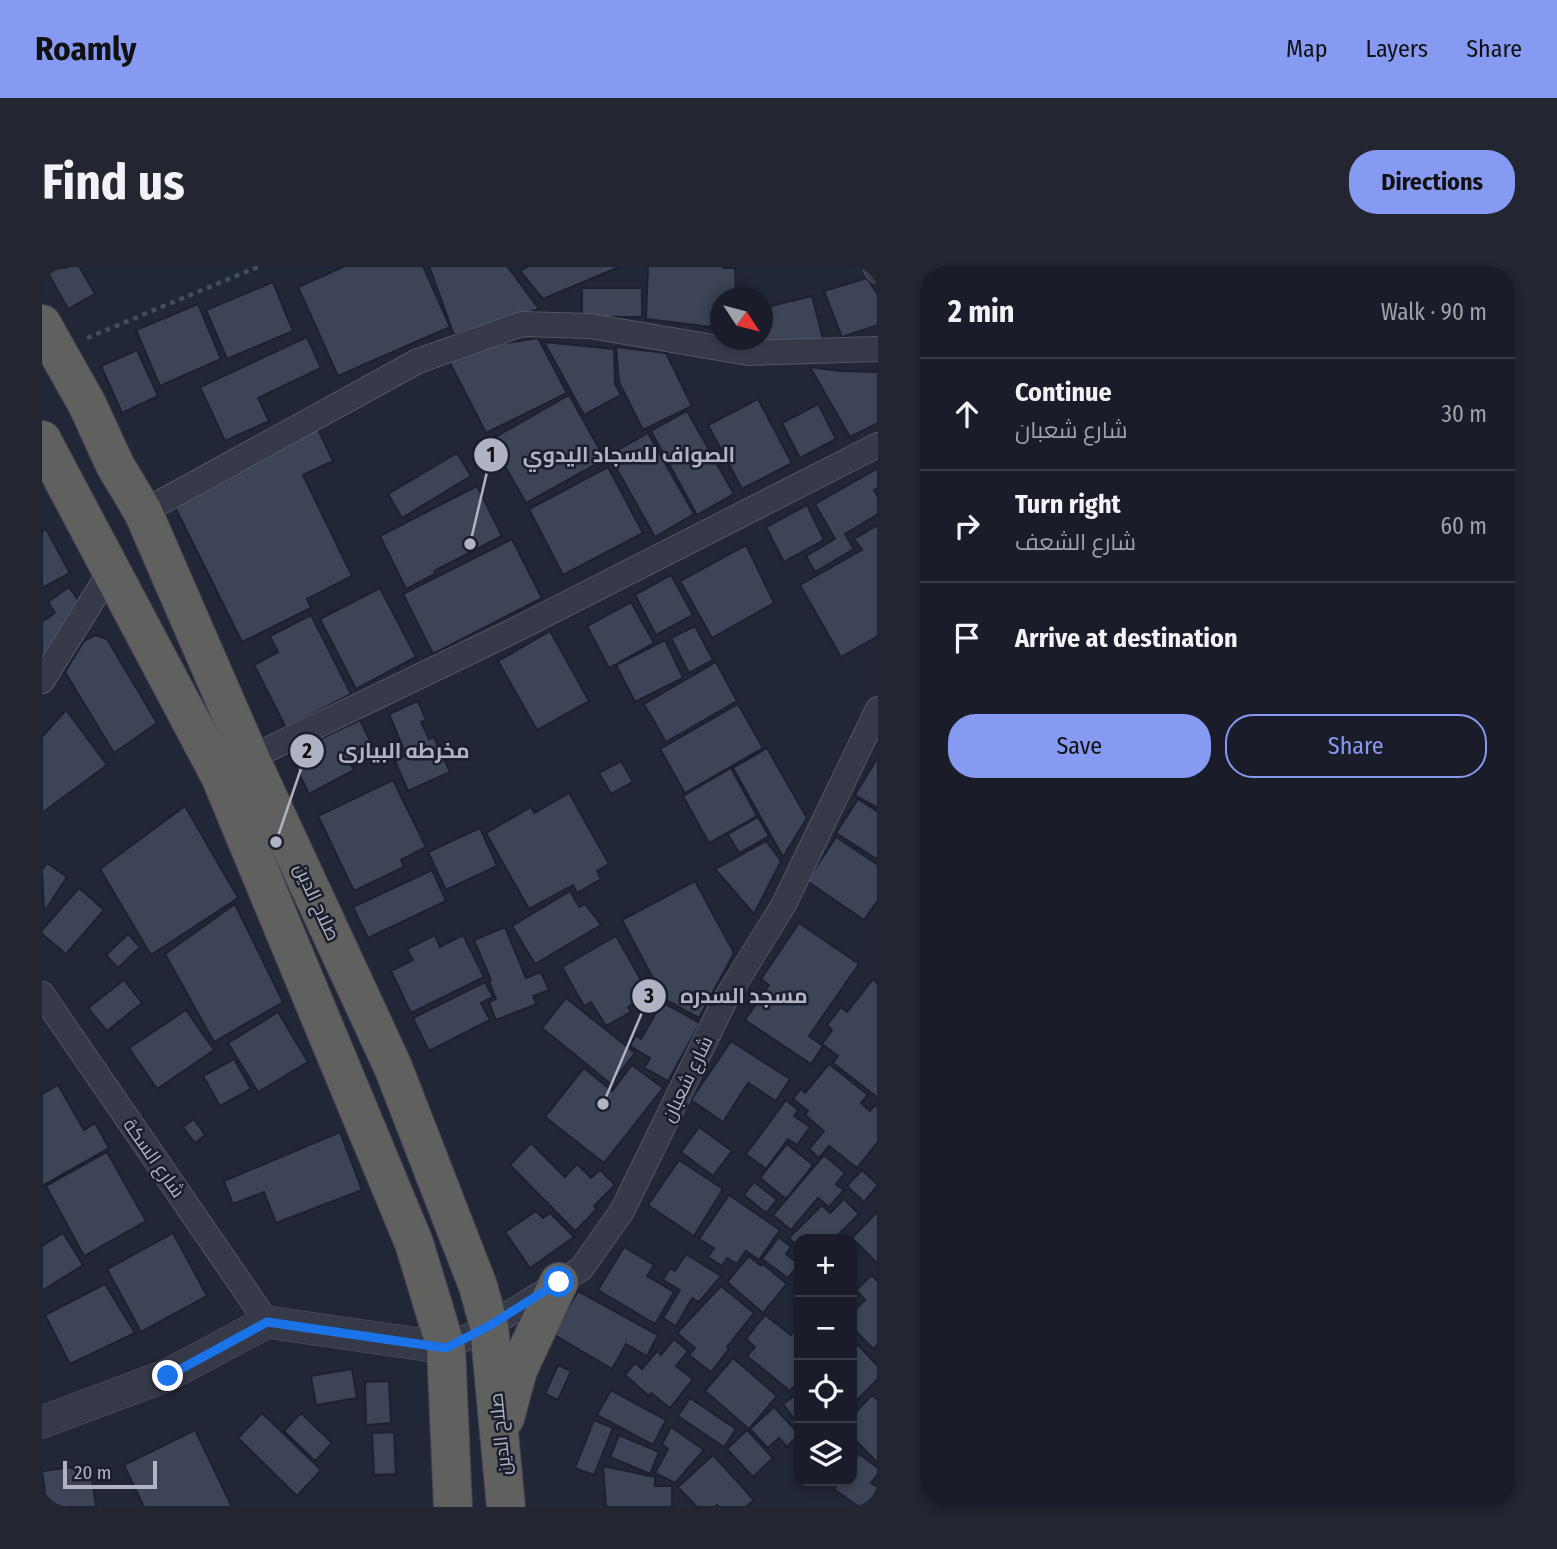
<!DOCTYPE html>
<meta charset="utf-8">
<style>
:root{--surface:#1a1d29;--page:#232631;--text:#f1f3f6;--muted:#9fa2a8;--line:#383b46;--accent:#879af2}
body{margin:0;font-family:"Fira Sans Condensed",Cairo,sans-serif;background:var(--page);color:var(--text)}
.controls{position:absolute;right:21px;bottom:21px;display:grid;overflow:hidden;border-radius:14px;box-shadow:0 4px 10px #0003}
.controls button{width:63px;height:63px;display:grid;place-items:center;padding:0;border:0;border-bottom:2px solid var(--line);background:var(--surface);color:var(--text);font:35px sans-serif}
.compass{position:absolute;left:668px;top:21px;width:63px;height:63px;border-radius:50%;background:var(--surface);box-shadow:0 4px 10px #0003;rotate:126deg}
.scale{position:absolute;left:21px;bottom:18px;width:94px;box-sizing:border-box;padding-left:7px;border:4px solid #b0b3c4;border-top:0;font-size:19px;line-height:24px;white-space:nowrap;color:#b0b3c4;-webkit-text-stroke:5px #1b1e2c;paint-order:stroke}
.stop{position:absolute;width:21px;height:21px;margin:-16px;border:5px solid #1a73e8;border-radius:50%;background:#fff}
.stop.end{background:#1a73e8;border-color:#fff;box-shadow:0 2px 7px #0008}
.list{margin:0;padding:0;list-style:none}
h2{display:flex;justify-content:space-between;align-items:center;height:91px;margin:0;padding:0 28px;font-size:30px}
h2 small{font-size:23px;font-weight:400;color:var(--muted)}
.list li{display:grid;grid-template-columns:46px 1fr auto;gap:21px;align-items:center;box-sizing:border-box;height:112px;padding:0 28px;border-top:2px solid var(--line)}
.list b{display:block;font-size:26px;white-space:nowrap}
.list p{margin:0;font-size:23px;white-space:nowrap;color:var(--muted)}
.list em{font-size:23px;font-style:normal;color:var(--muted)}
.actions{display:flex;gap:14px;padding:21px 28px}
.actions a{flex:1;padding:16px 0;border:2px solid var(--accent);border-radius:28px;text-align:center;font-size:24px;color:var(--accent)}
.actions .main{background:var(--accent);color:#111}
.icon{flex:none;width:38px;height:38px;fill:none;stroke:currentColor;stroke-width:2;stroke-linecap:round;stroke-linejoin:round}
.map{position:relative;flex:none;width:836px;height:1241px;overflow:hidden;border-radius:28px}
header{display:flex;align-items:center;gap:42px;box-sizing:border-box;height:98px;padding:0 35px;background:var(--accent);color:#111}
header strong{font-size:33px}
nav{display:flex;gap:38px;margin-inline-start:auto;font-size:24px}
.intro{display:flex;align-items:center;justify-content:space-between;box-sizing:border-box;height:168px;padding:0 42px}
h1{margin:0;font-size:49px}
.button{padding:18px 32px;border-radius:28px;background:var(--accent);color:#111;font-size:24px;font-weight:700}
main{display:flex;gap:42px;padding:0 42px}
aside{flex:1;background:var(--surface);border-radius:28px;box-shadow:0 4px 10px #0003}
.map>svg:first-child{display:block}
.building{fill:#3e4457;stroke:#1d202e;stroke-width:2}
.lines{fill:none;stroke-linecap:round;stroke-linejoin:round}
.minor-casing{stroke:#535665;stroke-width:26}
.tertiary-casing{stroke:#535665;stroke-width:33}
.trunk-casing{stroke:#404352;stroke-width:40}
.path{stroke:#414f56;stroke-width:4.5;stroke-dasharray:5 5;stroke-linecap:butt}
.minor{stroke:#353948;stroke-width:24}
.tertiary{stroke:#353948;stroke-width:32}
.trunk{stroke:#60605e;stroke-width:38}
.route{stroke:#1a73e8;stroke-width:9}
.labels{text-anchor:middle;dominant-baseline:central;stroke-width:5;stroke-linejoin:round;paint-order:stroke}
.street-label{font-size:19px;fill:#b0b3c4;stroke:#1b1e2c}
.leader{fill:none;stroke:#b0b3c4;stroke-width:2.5}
.callout-dot{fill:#b0b3c4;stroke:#1b1e2c;stroke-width:2.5}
.mark-label{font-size:21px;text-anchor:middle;font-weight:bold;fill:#111}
.callout-label{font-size:21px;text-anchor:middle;font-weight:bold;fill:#b0b3c4;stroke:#1b1e2c;stroke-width:5;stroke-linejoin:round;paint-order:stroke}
</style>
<header>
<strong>Roamly</strong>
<nav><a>Map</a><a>Layers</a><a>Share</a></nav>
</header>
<div class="intro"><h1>Find us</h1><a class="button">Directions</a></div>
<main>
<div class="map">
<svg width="836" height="1241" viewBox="0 0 836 1241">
<rect width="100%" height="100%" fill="#222737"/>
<g class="building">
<polygon points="30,0 37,0 53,28 26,43 5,5"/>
<polygon points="303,0 381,0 408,61 296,110 256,21"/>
<polygon points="387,0 465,0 497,43 412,69"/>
<polygon points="487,0 576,0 577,1 501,33 478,5"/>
<polygon points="606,0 681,0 681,2 693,2 694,32 678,32 678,62 604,53"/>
<polygon points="825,12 836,29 836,59 800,71 782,25"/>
<polygon points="231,16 251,65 185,93 164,44"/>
<rect x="540" y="22" width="60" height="29"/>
<polygon points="770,30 781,73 722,77 720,42"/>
<polygon points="156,38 179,93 118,120 94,64"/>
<polygon points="265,71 279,102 216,132 227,155 183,175 158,121"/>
<polygon points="496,72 525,127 444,167 407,95 457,78"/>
<polygon points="502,76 572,83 573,118 579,129 542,149"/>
<polygon points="574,81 624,87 650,140 601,164 577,116"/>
<polygon points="95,84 116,130 80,147 59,100"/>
<polygon points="768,101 798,105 836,106 836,157 808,171"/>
<polygon points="527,129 563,193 484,237 448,174"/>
<polygon points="716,133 750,197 700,223 666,159"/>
<polygon points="776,138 794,173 758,192 740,157"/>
<polygon points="645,145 692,228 655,249 609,165"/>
<polygon points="274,159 291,195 261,209 310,310 265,333 269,342 200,376 128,231"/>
<polygon points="606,167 652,248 613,271 567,189"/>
<polygon points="415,187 429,210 360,252 346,228"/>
<polygon points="566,201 601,267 521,309 487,243"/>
<polygon points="836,202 836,222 832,224 836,231 836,248 803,268 812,283 773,306 764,290 793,273 773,238"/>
<polygon points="435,220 460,270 392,305 393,308 364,323 338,270"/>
<polygon points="765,239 782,274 742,296 724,261"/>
<polygon points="836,259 836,370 799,391 758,319 820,284 812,273"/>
<polygon points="4,263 28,307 0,322 0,265"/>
<polygon points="470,273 500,332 391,388 361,328"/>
<polygon points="704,279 732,337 670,372 638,315"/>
<polygon points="629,309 651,349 614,369 593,329"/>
<polygon points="27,321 43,344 0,394 0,356 13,347 6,336"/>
<polygon points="338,322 374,391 314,423 278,353"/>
<polygon points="589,336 612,377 567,402 545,360"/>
<polygon points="269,349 309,428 244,462 212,399 236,386 228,370"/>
<polygon points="653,360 671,394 647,407 629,372"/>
<polygon points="508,365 547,435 495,464 456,395"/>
<polygon points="53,369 65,373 115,457 72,487 23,406 42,375"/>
<polygon points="623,374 641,412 593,436 574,399"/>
<polygon points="674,396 695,435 624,476 602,438"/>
<polygon points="376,435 384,454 379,456 387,473 392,471 408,506 366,525 353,495 364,489 347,448"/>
<polygon points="696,438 721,482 643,527 618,483"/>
<polygon points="24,444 65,499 0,547 0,471"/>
<polygon points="318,454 334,487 309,499 312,504 267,528 252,497 265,479"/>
<polygon points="725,482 765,552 741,591 691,502"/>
<polygon points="836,491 836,542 813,529"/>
<polygon points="579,495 591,516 569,528 557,507"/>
<polygon points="689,502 715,550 667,577 641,530"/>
<polygon points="351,514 384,581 359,594 362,601 312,625 276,550"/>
<polygon points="527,527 567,598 555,605 559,613 535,627 531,619 487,643 444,567 489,541 492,547"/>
<polygon points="816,533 836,546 836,594 794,567"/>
<polygon points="143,540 196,632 109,689 58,603"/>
<polygon points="716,551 727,570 697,587 686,568"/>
<polygon points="438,562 455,600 404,624 386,586"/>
<polygon points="794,571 836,599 836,634 822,654 765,615"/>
<polygon points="724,575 739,595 712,648 673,603"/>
<polygon points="5,597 25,611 2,646 0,604"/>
<polygon points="390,604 404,635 326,672 311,641"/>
<polygon points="653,615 692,687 657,752 622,733 580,654"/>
<polygon points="37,622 62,644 24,688 0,668 0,664"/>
<polygon points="528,625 537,641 543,638 559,659 493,698 470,660"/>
<polygon points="193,638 241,736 172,776 123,688"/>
<polygon points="757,657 817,698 767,770 781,780 769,798 703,754 727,719 719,713"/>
<polygon points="463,661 484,712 499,706 507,724 491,730 495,738 454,754 447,736 454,733 447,715 449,714 432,674"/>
<polygon points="86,668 98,681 76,702 64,689"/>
<polygon points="393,669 398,681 421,669 442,711 369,747 349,705 371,694 365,683"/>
<polygon points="574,670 607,728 586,741 589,746 564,760 549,736 542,740 520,701"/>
<polygon points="831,713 836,718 836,832 791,797 796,790 780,778 790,764 785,759 799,741 805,746"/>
<polygon points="82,714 100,737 65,765 46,742"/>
<polygon points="443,716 451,731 439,737 448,754 387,785 371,752"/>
<polygon points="524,732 593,787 569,818 500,762"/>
<polygon points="620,736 658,757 626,815 602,802 608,792 588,780 594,769 599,773"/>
<polygon points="144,744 172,784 115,823 87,782"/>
<polygon points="236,746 266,796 216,826 186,777"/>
<polygon points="689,775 748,813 734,835 706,817 681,856 649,834"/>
<polygon points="192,793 209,823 178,840 161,810"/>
<polygon points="787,798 826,829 819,837 828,845 833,839 836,842 836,876 815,902 787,880 777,892 767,883 782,865 763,849 766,845 751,833 759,823 763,827"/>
<polygon points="590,799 621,822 562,897 503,851 542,802 570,825"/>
<polygon points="16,819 42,864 53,857 67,882 0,920 0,828"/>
<polygon points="744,834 756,844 752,850 768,861 755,879 746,873 724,903 704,888"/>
<polygon points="152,853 163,869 153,877 141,861"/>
<polygon points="657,861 690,885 671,910 639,886"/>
<polygon points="298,866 320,924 234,957 222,926 191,938 182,915"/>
<polygon points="489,877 523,911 535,898 549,912 558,904 573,919 552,940 555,943 533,965 468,899"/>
<polygon points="745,878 771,899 744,933 718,912"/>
<polygon points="65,886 104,955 42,990 4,920"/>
<polygon points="782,889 803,907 794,918 802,924 787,941 776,932 749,964 731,949"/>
<polygon points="637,894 681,923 652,970 606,939"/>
<polygon points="820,904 836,919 822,936 805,920"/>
<polygon points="712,916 735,934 724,947 702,929"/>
<polygon points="687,929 738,964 717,994 704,985 695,998 685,992 680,1000 666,991 672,982 657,973"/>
<polygon points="802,933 817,948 792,973 757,973 757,982 747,972 780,939 788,947"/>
<polygon points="494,945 501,952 508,947 532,971 488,1002 463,966"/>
<polygon points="836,945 836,998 810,972"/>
<polygon points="21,967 41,999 0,1025 0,980"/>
<polygon points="131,967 165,1030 99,1066 65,1003"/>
<polygon points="737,971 749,981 744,988 757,998 746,1012 720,993"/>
<polygon points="582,981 612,999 605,1010 632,1026 613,1058 556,1024"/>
<polygon points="644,988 679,1010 657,1036 650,1032 634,1060 621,1052 638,1024 621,1014 628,1002 633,1005"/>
<polygon points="707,990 719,1000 721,998 745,1018 721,1047 685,1016"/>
<polygon points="830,1009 836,1016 836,1078 831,1083 810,1061 810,1047 823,1034 814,1024"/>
<polygon points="63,1018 93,1067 28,1098 3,1049"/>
<polygon points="679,1020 712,1047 685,1081 687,1083 669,1106 647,1089 653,1082 635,1067"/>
<polygon points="536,1025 616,1069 605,1090 584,1078 570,1103 511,1068"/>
<polygon points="723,1049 749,1069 757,1059 757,1115 748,1125 705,1090 713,1081 704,1073"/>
<polygon points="632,1073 646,1085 634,1100 651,1113 628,1142 609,1127 607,1130 583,1109 593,1097 600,1103 615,1085 619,1089"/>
<polygon points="816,1079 836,1100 836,1113 810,1139 810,1085"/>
<polygon points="691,1092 735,1130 707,1163 663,1125"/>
<polygon points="516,1099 529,1105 516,1134 503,1128"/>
<polygon points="310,1103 315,1132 274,1139 269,1110"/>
<polygon points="347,1115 349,1157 324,1159 323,1116"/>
<polygon points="569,1124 624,1154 611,1179 555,1149"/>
<polygon points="757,1126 757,1159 741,1138"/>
<polygon points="830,1129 836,1134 836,1197 810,1171 810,1150"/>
<polygon points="648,1132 694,1163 682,1181 636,1150"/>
<polygon points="732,1141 757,1168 745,1181 737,1172 726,1182 708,1163"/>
<polygon points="220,1147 279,1204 255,1230 196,1172"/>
<polygon points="259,1147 290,1177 273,1195 242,1165"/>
<polygon points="552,1154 571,1162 552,1209 533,1202"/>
<polygon points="629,1161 662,1184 633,1217 613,1207 626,1183 620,1178"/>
<polygon points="153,1164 190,1241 102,1241 82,1199"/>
<polygon points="705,1164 731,1192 711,1211 685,1183"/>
<polygon points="352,1166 354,1208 332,1209 330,1167"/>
<polygon points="577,1169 617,1186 608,1208 568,1191"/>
<polygon points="817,1188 836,1202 836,1208 829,1217 836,1221 836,1241 817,1241 792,1223 798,1215 810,1215 810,1198"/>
<polygon points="671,1189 712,1234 704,1241 677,1241 675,1239 673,1241 655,1241 636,1221"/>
<polygon points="48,1199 54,1241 5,1241 0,1205"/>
<polygon points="561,1200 613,1211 613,1220 630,1220 630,1241 564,1241"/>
</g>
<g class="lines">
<defs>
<g id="minor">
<polyline points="833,0 836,5"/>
<polyline points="101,246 376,95 480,58 548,60 706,87 836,83"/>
<polyline points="0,415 68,306"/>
<polyline points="208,492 471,365 836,179"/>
<polyline points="0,728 225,1056"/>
<polyline points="404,1082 447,1060 539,1003 580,945 683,734 742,638 836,443"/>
</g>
<polyline id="tertiary" points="0,1156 126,1109 225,1056 404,1082"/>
<g id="trunk">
<polyline points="0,58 45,138 73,199 101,246 208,492 351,801 436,1020 447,1060 464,1241"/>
<polyline points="0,174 178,510 372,977 404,1082 411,1241"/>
<polyline points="463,1152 476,1104 517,1016"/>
</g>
</defs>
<use href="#minor" class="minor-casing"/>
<use href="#tertiary" class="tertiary-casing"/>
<use href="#trunk" class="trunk-casing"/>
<polyline class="path" points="45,72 218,0"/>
<use href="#minor" class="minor"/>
<use href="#tertiary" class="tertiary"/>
<use href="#trunk" class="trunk"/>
</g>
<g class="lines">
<polyline class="route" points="126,1110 225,1056 404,1082 447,1060 517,1016"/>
</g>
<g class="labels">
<g class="street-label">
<text transform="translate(275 636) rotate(65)">صلاح الدين</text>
<text transform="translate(645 813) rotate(-64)">شارع شعبان</text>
<text transform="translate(112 892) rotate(55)">شارع السكة</text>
<text transform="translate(458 1168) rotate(-96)">صلاح الدين</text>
</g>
</g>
<path class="leader" d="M428 278L449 189M234 576L265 485M561 838L607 730"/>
<g class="callout-dot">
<circle cx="428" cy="278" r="7"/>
<circle cx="234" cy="576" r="7"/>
<circle cx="561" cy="838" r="7"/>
<circle cx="449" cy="189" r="18"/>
<circle cx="265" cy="485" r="18"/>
<circle cx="607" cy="730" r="18"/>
</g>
<g class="mark-label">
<text x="449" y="196">1</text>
<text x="265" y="492">2</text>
<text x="607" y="737">3</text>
</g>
<g class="callout-label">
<text x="587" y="196">الصواف للسجاد اليدوي</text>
<text x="362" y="492">مخرطه البيارى</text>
<text x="702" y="737">مسجد السدره</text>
</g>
</svg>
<div class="controls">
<button>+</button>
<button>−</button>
<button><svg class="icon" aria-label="locate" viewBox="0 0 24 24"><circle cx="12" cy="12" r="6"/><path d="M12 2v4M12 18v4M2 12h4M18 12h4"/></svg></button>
<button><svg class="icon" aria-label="layers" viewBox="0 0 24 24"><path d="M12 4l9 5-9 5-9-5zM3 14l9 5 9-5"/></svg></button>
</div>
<svg class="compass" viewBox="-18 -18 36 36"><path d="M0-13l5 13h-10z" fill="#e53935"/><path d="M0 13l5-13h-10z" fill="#9fa2a8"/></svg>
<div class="scale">20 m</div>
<div class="stop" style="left:517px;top:1016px"></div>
<div class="stop end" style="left:126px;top:1110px"></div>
</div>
<aside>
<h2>2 min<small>Walk · 90 m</small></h2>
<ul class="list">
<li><svg class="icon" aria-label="ahead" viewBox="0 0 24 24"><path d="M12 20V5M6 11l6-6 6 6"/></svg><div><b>Continue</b><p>شارع شعبان</p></div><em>30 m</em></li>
<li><svg class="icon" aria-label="right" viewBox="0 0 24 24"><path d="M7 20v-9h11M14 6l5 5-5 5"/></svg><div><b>Turn right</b><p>شارع الشعف</p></div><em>60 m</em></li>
<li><svg class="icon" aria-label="arrive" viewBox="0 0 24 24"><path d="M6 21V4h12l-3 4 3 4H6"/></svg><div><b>Arrive at destination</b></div></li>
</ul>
<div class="actions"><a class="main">Save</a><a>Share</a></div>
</aside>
</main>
